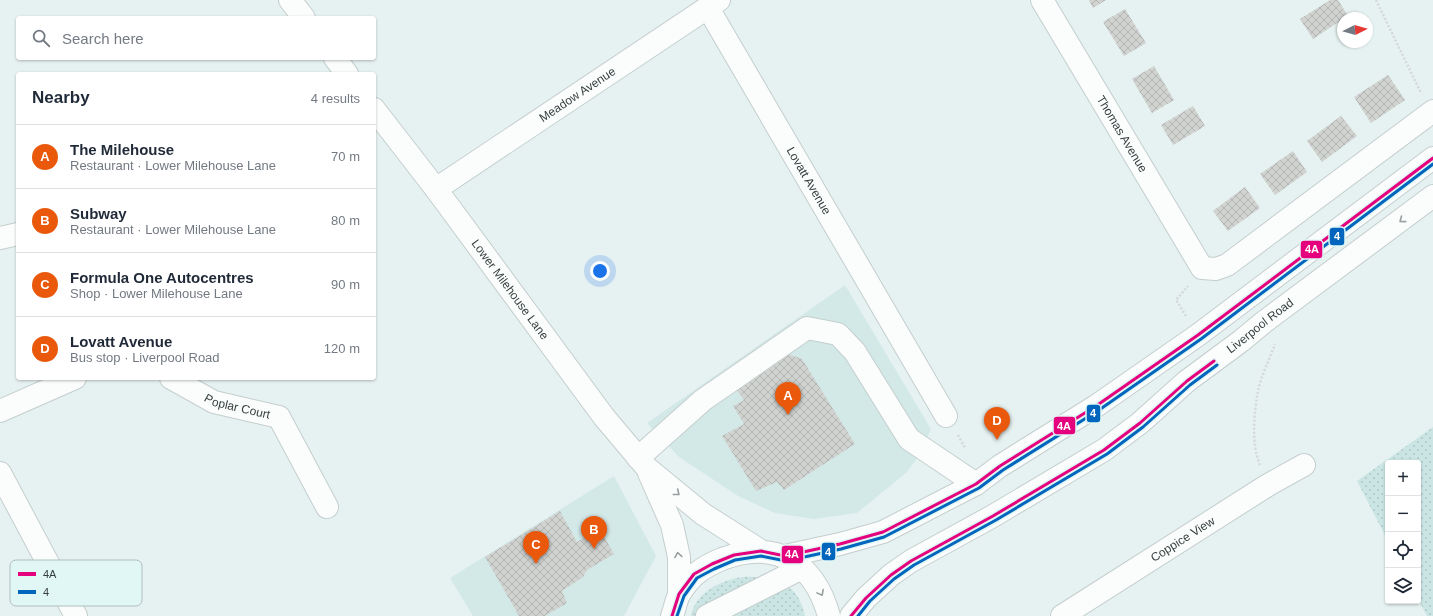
<!DOCTYPE html>
<meta charset="utf-8">
<style>
:root{--surface:#fff;--page:#f2f2f3;--text:#1f2937;--muted:#747a83;--line:#e0e1e3;--accent:#ea580c}
body{margin:0;font-family:Arial,sans-serif;background:var(--page);color:var(--text)}
.controls{position:absolute;right:12px;bottom:12px;display:grid;overflow:hidden;border-radius:4px;box-shadow:0 1px 3px #0004}
.controls button{width:36px;height:36px;display:grid;place-items:center;padding:0;border:0;border-bottom:1px solid var(--line);background:var(--surface);color:var(--text);font:20px sans-serif}
.compass{position:absolute;left:1337px;top:12px;width:36px;height:36px;border-radius:50%;background:var(--surface);box-shadow:0 1px 3px #0004;rotate:85deg}
.you{position:absolute;left:600px;top:271px;width:14px;height:14px;margin:-10px;border:3px solid #fff;border-radius:50%;background:#1a73e8;box-shadow:0 0 0 6px #1a73e833}
.badge{display:grid;place-items:center;width:26px;height:26px;border-radius:50%;background:var(--accent);color:#fff;font-size:13px;font-weight:700}
.pin{position:absolute;translate:-50% -33px;filter:drop-shadow(0 1px 2px #0008)}
.pin::after{content:'';position:absolute;top:21px;width:14px;height:12px;background:inherit;clip-path:polygon(0 0,100% 0,50% 100%)}
.list{margin:0;padding:0;list-style:none}
h2{display:flex;justify-content:space-between;align-items:center;height:52px;margin:0;padding:0 16px;font-size:17px}
h2 small{font-size:13px;font-weight:400;color:var(--muted)}
.list li{display:grid;grid-template-columns:26px 1fr auto;gap:12px;align-items:center;box-sizing:border-box;height:64px;padding:0 16px;border-top:1px solid var(--line)}
.list b{display:block;font-size:15px;white-space:nowrap}
.list p{margin:0;font-size:13px;white-space:nowrap;color:var(--muted)}
.list em{font-size:13px;font-style:normal;color:var(--muted)}
.icon{flex:none;width:22px;height:22px;fill:none;stroke:currentColor;stroke-width:2;stroke-linecap:round;stroke-linejoin:round}
.map{position:relative;flex:none;width:1433px;height:616px;overflow:hidden}
.search{position:absolute;background:var(--surface);box-shadow:0 1px 3px #0004;left:16px;top:16px;width:360px;height:44px;display:flex;align-items:center;gap:10px;box-sizing:border-box;padding:0 14px;border-radius:4px;color:var(--muted);font-size:15px}
.panel{position:absolute;background:var(--surface);box-shadow:0 1px 3px #0004;left:16px;top:72px;width:360px;height:308px;border-radius:4px}
.map>svg:first-child{display:block}
.built{fill:#d3e9e8}
.grass{fill:url(#grass-dots)}
.building{fill:url(#building-cross-hatch)}
.lines{fill:none;stroke-linecap:round;stroke-linejoin:round}
.minor-casing{stroke:#c4cecd;stroke-width:24}
.major-casing{stroke:#c4cecd;stroke-width:24}
.highway-casing{stroke:#c4cecd;stroke-width:24}
.path{stroke:#d4d8d8;stroke-width:2.5;stroke-dasharray:2 2;stroke-linecap:butt}
.minor{stroke:#fbfdfd;stroke-width:22}
.major{stroke:#fbfdfd;stroke-width:22}
.highway{stroke:#fbfdfd;stroke-width:22}
.bus-1-casing{stroke:#e1f7f5;stroke-width:6}
.bus-2-casing{stroke:#e1f7f5;stroke-width:6}
.bus-1{stroke:#e5007d;stroke-width:3}
.bus-2{stroke:#0065bd;stroke-width:3}
.oneway{stroke:#989e9e}
.labels{text-anchor:middle;dominant-baseline:central;stroke-width:3;stroke-linejoin:round;paint-order:stroke}
.street-label{font-size:12px;fill:#363f3e;stroke:#e1f7f5}
.key{fill:#e1f7f5;stroke:#aec0be;stroke-width:1}
.key-label{font-size:11px;fill:#363f3e}
.line-badge{stroke:#e1f7f5;stroke-width:1.5}
.badge-label{font-size:11px;text-anchor:middle;font-weight:bold;fill:#fff}
</style>
<div class="map">
<svg width="1433" height="616" viewBox="0 0 1433 616">
<defs>
<pattern id="grass-dots" width="8" height="8" patternUnits="userSpaceOnUse"><rect width="8" height="8" fill="#cae5e3"/><path d="M2 2h.1M6 6h.1" fill="none" stroke="#aec6c4" stroke-width="1.8" stroke-linecap="round"/></pattern>
<pattern id="building-cross-hatch" width="8" height="8" patternUnits="userSpaceOnUse"><rect width="8" height="8" fill="#d1d3d1"/><path d="M0 0l8 8M0 8l8-8" fill="none" stroke="#b4b6b4"/></pattern>
</defs>
<rect width="100%" height="100%" fill="#e6f2f1"/>
<g class="built">
<polygon points="845,285 931,429 918,457 906,473 857,513 814,519 775,513 738,496 679,457 647,423"/>
<polygon points="614,476 656,556 624,616 473,616 450,578"/>
</g>
<g class="grass">
<polygon points="1433,427 1433,616 1427,616 1418,599 1418,463 1388,463 1388,541 1357,481"/>
<path d="M 760,577 C 786,582 799,588 805,616 L 691,616 C 695,594 718,582 737,578 C 744,576 753,577 760,577 Z"/>
</g>
<g class="building">
<polygon points="1089,0 1106,0 1093,8"/>
<polygon points="1330,0 1338,0 1348,16 1343,18 1343,19 1313,39 1300,19"/>
<polygon points="1125,9 1146,43 1124,56 1103,22"/>
<polygon points="1154,66 1174,100 1152,113 1132,79"/>
<polygon points="1388,75 1405,100 1371,123 1354,97"/>
<polygon points="1193,106 1205,126 1173,145 1161,125"/>
<polygon points="1341,116 1357,136 1322,162 1307,141"/>
<polygon points="1293,151 1307,172 1275,195 1260,174"/>
<polygon points="1245,187 1260,208 1228,231 1213,211"/>
<polygon points="786,353 802,359 855,444 784,490 777,482 756,491 722,436 744,424 733,406 744,400 736,389"/>
<polygon points="560,511 577,542 600,529 614,554 587,570 583,577 562,591 567,603 545,616 519,616 485,557"/>
</g>
<g class="lines">
<defs>
<g id="minor">
<path id="s1" d="M 1042,0 L 1202,268 L 1216,269 L 1227,265 L 1433,111"/>
<path id="s2" d="M 708,8 L 946,416"/>
<path id="s3" d="M 436,189 L 719,0"/>
<polyline points="0,238 18,234"/>
<path id="s4" d="M 171,378 L 214,402 L 279,417 L 327,507"/>
<polyline points="0,411 75,378"/>
<polyline points="638,458 703,400 807,328 838,334 855,352 909,439 976,484"/>
<polyline points="0,473 76,616"/>
<polyline points="707,616 802,568"/>
<path id="s5" d="M 1062,616 L 1268,485 L 1304,465"/>
</g>
<g id="major">
<polyline points="290,0 304,18"/>
<polyline points="335,58 347,74"/>
<path id="s6" d="M 374,109 L 436,189 L 604,417 L 647,468 L 703,514 L 761,551"/>
<polyline points="649,473 672,525 679,557 679,594"/>
</g>
<g id="highway">
<polyline points="785,556 840,544 883,532 976,484 1000,466 1096,406 1198,335 1433,158"/>
<path d="M 672,616 C 675,609 676,599 680,593 C 691,575 703,567 722,559 C 776,539 814,562 829,616"/>
<path id="s7" d="M 851,616 L 866,598 L 891,575 L 911,561 L 993,516 L 1104,450 L 1140,423 L 1187,381 L 1241,341 L 1264,322 L 1433,196"/>
</g>
</defs>
<use href="#minor" class="minor-casing"/>
<use href="#major" class="major-casing"/>
<use href="#highway" class="highway-casing"/>
<g class="path">
<polyline points="1376,0 1421,93"/>
<polyline points="1186,316 1176,300 1188,286"/>
<polyline points="958,435 965,448"/>
<path d="M 1260,465 C 1251,444 1254,413 1258,391 C 1261,376 1270,358 1275,344"/>
</g>
<use href="#minor" class="minor"/>
<use href="#major" class="major"/>
<use href="#highway" class="highway"/>
<defs>
<g id="bus-1">
<polyline points="672,616 679,594 694,574 712,564 734,555 761,551 785,556 840,544 883,532 976,484 1000,466 1096,406 1198,335 1433,158"/>
<polyline points="851,616 866,598 891,575 911,561 993,516 1104,450 1140,423 1187,381 1214,361"/>
</g>
<g id="bus-2">
<polyline points="677,616 684,596 697,578 714,569 735,560 761,556 786,561 841,549 884,537 979,488 1003,470 1099,410 1201,339 1433,164"/>
<polyline points="858,616 870,601 894,579 914,565 996,520 1107,454 1143,427 1190,385 1217,365"/>
</g>
</defs>
<use href="#bus-1" class="bus-1-casing"/>
<use href="#bus-2" class="bus-2-casing"/>
<use href="#bus-1" class="bus-1"/>
<use href="#bus-2" class="bus-2"/>
</g>
<defs><path id="oneway-chevron" d="M-2-3.5L2.5 0L-2 3.5" fill="none" stroke-width="1.6" stroke-linecap="round" stroke-linejoin="round"/></defs>
<g class="oneway">
<use href="#oneway-chevron" transform="translate(1402 220) rotate(143)"/>
<use href="#oneway-chevron" transform="translate(677 493) rotate(39)"/>
<use href="#oneway-chevron" transform="translate(678 555) rotate(-99)"/>
<use href="#oneway-chevron" transform="translate(821 593) rotate(62)"/>
</g>
<g class="labels">
<g class="street-label">
<text stroke="none"><textPath href="#s3" startOffset="170">Meadow Avenue</textPath></text>
<text stroke="none"><textPath href="#s1" startOffset="156">Thomas Avenue</textPath></text>
<text stroke="none"><textPath href="#s2" startOffset="200">Lovatt Avenue</textPath></text>
<text stroke="none"><textPath href="#s6" startOffset="226">Lower Milehouse Lane</textPath></text>
<text stroke="none"><textPath href="#s7" startOffset="504">Liverpool Road</textPath></text>
<text stroke="none"><textPath href="#s4" startOffset="73">Poplar Court</textPath></text>
<text stroke="none"><textPath href="#s5" startOffset="143">Coppice View</textPath></text>
</g>
</g>
<rect x="10" y="560" width="132" height="46" rx="6" class="key"/>
<rect x="18" y="572" width="18" height="4" fill="#e5007d"/>
<rect x="18" y="590" width="18" height="4" fill="#0065bd"/>
<g class="key-label">
<text x="43" y="578">4A</text>
<text x="43" y="596">4</text>
</g>
<g class="line-badge">
<rect x="1329" y="227" width="16" height="19" rx="4" fill="#0065bd"/>
<rect x="1300" y="240" width="23" height="19" rx="4" fill="#e5007d"/>
<rect x="1086" y="404" width="15" height="19" rx="4" fill="#0065bd"/>
<rect x="1053" y="416" width="23" height="19" rx="4" fill="#e5007d"/>
<rect x="821" y="542" width="15" height="19" rx="4" fill="#0065bd"/>
<rect x="781" y="545" width="23" height="19" rx="4" fill="#e5007d"/>
</g>
<g class="badge-label">
<text x="1337" y="240">4</text>
<text x="1312" y="253">4A</text>
<text x="1093" y="417">4</text>
<text x="1064" y="430">4A</text>
<text x="828" y="556">4</text>
<text x="792" y="558">4A</text>
</g>
</svg>
<div class="controls">
<button>+</button>
<button>−</button>
<button><svg class="icon" aria-label="locate" viewBox="0 0 24 24"><circle cx="12" cy="12" r="6"/><path d="M12 2v4M12 18v4M2 12h4M18 12h4"/></svg></button>
<button><svg class="icon" aria-label="layers" viewBox="0 0 24 24"><path d="M12 4l9 5-9 5-9-5zM3 14l9 5 9-5"/></svg></button>
</div>
<svg class="compass" viewBox="-18 -18 36 36"><path d="M0-13l5 13h-10z" fill="#e53935"/><path d="M0 13l5-13h-10z" fill="#747a83"/></svg>
<div class="you"></div>
<div class="pin badge" style="left:788px;top:415px">A</div>
<div class="pin badge" style="left:594px;top:549px">B</div>
<div class="pin badge" style="left:536px;top:564px">C</div>
<div class="pin badge" style="left:997px;top:440px">D</div>
<div class="search"><svg class="icon" aria-label="search" viewBox="0 0 24 24"><circle cx="10" cy="10" r="6"/><path d="M15 15l6 6"/></svg>Search here</div>
<section class="panel">
<h2>Nearby<small>4 results</small></h2>
<ul class="list">
<li><span class="badge">A</span><div><b>The Milehouse</b><p>Restaurant · Lower Milehouse Lane</p></div><em>70 m</em></li>
<li><span class="badge">B</span><div><b>Subway</b><p>Restaurant · Lower Milehouse Lane</p></div><em>80 m</em></li>
<li><span class="badge">C</span><div><b>Formula One Autocentres</b><p>Shop · Lower Milehouse Lane</p></div><em>90 m</em></li>
<li><span class="badge">D</span><div><b>Lovatt Avenue</b><p>Bus stop · Liverpool Road</p></div><em>120 m</em></li>
</ul>
</section>
</div>
